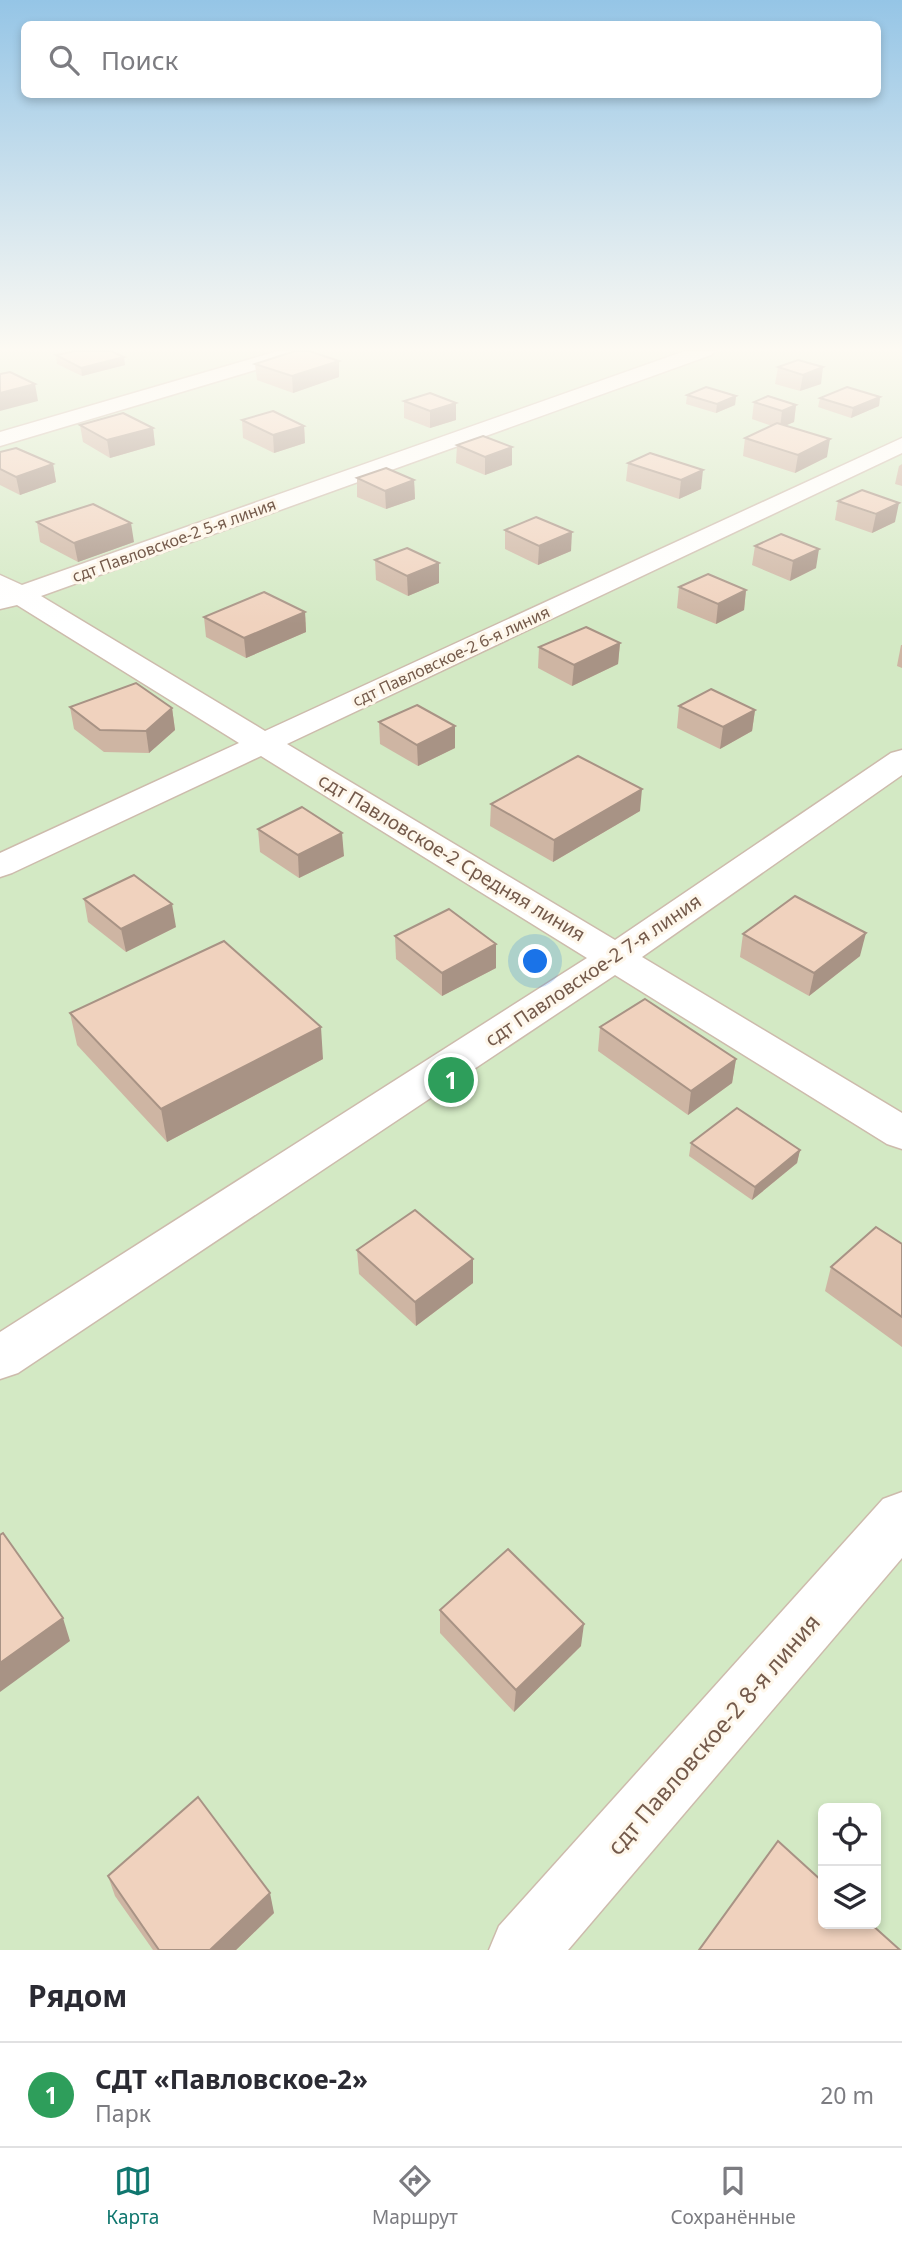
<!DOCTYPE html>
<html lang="ru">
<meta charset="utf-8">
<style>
:root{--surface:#fff;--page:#f7f7f7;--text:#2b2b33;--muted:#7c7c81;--line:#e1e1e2;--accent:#0f766e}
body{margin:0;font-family:"Noto Sans",sans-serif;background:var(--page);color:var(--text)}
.controls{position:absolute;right:21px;bottom:21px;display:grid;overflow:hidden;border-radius:10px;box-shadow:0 4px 10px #0003}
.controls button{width:63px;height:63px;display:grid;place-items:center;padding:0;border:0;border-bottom:2px solid var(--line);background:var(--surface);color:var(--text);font:35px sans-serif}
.you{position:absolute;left:536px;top:962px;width:24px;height:24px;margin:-18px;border:5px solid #fff;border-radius:50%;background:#1a73e8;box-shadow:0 0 0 10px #1a73e833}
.badge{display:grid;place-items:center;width:46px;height:46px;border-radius:50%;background:var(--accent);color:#fff;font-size:23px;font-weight:700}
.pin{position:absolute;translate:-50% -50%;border:4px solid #fff;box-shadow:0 2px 7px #0006}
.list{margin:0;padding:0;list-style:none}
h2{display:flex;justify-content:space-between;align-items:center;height:91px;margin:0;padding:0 28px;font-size:30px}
h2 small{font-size:23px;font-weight:400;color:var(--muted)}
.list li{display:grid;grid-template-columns:46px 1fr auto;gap:21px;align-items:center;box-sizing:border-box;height:105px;padding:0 28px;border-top:2px solid var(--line)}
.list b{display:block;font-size:26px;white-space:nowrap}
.list p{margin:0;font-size:23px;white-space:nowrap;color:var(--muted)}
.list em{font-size:23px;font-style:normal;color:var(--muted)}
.icon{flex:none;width:38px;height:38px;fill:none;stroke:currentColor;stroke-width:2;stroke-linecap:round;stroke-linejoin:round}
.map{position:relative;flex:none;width:902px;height:1950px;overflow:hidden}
.search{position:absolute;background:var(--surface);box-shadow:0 4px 10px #0003;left:21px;right:21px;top:21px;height:77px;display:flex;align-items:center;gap:18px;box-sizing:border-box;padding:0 24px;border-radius:10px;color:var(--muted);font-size:26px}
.sheet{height:196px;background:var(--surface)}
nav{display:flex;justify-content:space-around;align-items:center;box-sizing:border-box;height:98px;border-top:2px solid var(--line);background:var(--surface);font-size:19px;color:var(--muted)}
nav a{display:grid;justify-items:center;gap:4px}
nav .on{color:var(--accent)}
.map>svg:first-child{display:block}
.green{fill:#d3e9c4;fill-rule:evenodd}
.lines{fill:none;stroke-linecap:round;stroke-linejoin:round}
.minor-casing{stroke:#cdbbac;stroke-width:3}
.minor{fill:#fff;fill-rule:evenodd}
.wall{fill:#ceb5a3}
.shaded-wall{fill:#a89385}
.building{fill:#f0d2be;stroke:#a89385;stroke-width:2}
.labels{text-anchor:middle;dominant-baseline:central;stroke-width:6;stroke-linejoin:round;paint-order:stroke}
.far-street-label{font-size:16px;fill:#745a4b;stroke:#fef7eb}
.street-label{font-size:19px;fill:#745a4b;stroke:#fef7eb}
.near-street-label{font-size:23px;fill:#745a4b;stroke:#fef7eb}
</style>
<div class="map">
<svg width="902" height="1950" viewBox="0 0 902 1950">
<rect width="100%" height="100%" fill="#fbf3e5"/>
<path class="green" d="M 0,351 L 902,351 L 902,1950 L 0,1950 ZM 823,1808 L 876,1808 L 876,1924 L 823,1924 Z"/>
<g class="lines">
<defs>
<g id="minor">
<polygon points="278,351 309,351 306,355 0,446 0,432"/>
<polygon points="685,351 714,351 711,355 41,596 265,731 902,438 902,453 287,744 615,940 891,753 902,750 902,775 642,957 902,1113 902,1149 887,1144 615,975 18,1373 0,1379 0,1332 587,958 261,756 12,873 0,877 0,853 239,743 17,605 0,609 0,575 22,585"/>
<polygon points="902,1492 902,1558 568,1950 489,1950 499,1926 883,1499"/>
</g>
</defs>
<use href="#minor" class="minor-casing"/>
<use href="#minor" class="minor"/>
</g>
<g class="wall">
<polygon points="56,355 125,365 82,376 57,364"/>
<polygon points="798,360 821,384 800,391 775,384 778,367"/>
<polygon points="255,364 339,377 293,393 257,380"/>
<polygon points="687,395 736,396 735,405 716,413 686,404"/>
<polygon points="880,397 879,406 851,418 818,407 820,398"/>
<polygon points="404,401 456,403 456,420 430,428 404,418"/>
<polygon points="754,402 796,405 794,422 784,426 827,457 795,473 743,456 745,438 772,426 752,419"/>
<polygon points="242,420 304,426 305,443 274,453 243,438"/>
<polygon points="80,425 153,428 155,445 110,458 83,442"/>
<polygon points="457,445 512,447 512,465 485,475 456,463"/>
<polygon points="0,452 53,464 56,482 20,495 0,485"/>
<polygon points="650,453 701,489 679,499 626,481 628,463"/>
<polygon points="902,464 902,486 895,484 899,466"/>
<polygon points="357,478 414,480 415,499 386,509 357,497"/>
<polygon points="838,501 895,522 872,533 835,520"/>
<polygon points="37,522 134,542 78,562 40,542"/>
<polygon points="505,530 571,551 538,565 505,549"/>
<polygon points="755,546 816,568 790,581 752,565"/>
<polygon points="375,560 439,563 439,583 408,596 376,580"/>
<polygon points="679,587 746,590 744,610 716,624 677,608"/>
<polygon points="305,612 306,632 246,658 206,637 204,617"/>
<polygon points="620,643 618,664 572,686 538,668 539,647"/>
<polygon points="901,645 902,645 902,668 897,666"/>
<polygon points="679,706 755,710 752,731 720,749 677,728"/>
<polygon points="70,707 172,708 175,730 149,753 104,752 74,729"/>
<polygon points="379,722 455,748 418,766 380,744"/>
<polygon points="491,804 640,811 553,862 490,826"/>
<polygon points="258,829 344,856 299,878 260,852"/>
<polygon points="84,899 176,927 126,952 88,922"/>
<polygon points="743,934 860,956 809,996 740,957"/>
<polygon points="395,936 496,944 496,968 442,996 396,959"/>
<polygon points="70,1013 323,1059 167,1142 77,1045"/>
<polygon points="600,1027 736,1059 732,1083 688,1115 598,1051"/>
<polygon points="691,1143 800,1150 797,1163 752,1200 689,1156"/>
<polygon points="902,1244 902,1347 825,1291 831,1267"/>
<polygon points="357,1250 473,1259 473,1283 416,1326 359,1274"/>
<polygon points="440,1610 581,1646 514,1712 440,1633"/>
<polygon points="108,1876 274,1913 236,1950 153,1950 115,1896"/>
</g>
<g class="shaded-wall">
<polygon points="124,357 125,365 82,376 81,368"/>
<polygon points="339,361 339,377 293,393 292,376"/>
<polygon points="823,367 821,384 800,391 803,375"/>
<polygon points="35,384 38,401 0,411 0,393"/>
<polygon points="736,396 735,405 716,413 717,404"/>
<polygon points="880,397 879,406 851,418 853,408"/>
<polygon points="456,403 456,420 430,428 430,411"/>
<polygon points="796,405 794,422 780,428 782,411"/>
<polygon points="304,426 305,443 274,453 273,435"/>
<polygon points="153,428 155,445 110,458 107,440"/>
<polygon points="830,439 827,457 795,473 798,455"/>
<polygon points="512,447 512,465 485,475 485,457"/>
<polygon points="53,464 56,482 20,495 16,477"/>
<polygon points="703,470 701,489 679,499 681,480"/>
<polygon points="414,480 415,499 386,509 385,491"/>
<polygon points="899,503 895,522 872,533 876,514"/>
<polygon points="131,523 134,542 78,562 74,543"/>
<polygon points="572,532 571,551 538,565 539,546"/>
<polygon points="819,549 816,568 790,581 793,561"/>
<polygon points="439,563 439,583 408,596 407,576"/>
<polygon points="746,590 744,610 716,624 718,604"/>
<polygon points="305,612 306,632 246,658 244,638"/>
<polygon points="620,643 618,664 572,686 574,665"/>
<polygon points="172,708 175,730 149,753 146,731"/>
<polygon points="755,710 752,731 720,749 723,727"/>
<polygon points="455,726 455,748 418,766 417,745"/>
<polygon points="642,789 640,811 553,862 554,840"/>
<polygon points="342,833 344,856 299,878 298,855"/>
<polygon points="172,904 176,927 126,952 121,929"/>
<polygon points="866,933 860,956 809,996 814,973"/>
<polygon points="496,944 496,968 442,996 442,973"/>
<polygon points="321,1027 323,1059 167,1142 161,1109"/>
<polygon points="736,1059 732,1083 688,1115 691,1091"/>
<polygon points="800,1150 797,1163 752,1200 755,1187"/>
<polygon points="473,1259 473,1283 416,1326 415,1302"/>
<polygon points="63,1618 70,1641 0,1692 0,1663"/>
<polygon points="584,1624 581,1646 514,1712 516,1690"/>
<polygon points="270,1893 274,1913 236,1950 210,1950"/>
</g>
<g class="building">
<polygon points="76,351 111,351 124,357 81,368 56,355"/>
<polygon points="295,351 309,351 339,361 292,376 255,364"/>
<polygon points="798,360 823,367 803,375 778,367"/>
<polygon points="10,372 35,384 0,393 0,374"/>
<polygon points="706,387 736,396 717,404 687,395"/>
<polygon points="847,387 880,397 853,408 820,398"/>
<polygon points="430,393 456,403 430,411 404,401"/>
<polygon points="768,396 796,405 782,411 754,402"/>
<polygon points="273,411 304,426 273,435 242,420"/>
<polygon points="123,413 153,428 107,440 80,425"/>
<polygon points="777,423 830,439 798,455 745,438"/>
<polygon points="483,436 512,447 485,457 457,445"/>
<polygon points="16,448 53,464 16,477 0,469 0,452"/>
<polygon points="650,453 703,470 681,480 628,463"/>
<polygon points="386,468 414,480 385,491 357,478"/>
<polygon points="862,490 899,503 876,514 838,501"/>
<polygon points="93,504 131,523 74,543 37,522"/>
<polygon points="536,517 572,532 539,546 505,530"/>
<polygon points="781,534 819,549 793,561 755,546"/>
<polygon points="407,548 439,563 407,576 375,560"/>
<polygon points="708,574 746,590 718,604 679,587"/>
<polygon points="264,592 305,612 244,638 204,617"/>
<polygon points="586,627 620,643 574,665 539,647"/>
<polygon points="136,683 172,708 146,731 100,730 70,707"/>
<polygon points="711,689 755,710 723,727 679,706"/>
<polygon points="417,705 455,726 417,745 379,722"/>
<polygon points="578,756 642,789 554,840 491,804"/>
<polygon points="302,807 342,833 298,855 258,829"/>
<polygon points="134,875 172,904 121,929 84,899"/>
<polygon points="795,896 866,933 814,973 743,934"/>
<polygon points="449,909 496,944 442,973 395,936"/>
<polygon points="224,941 321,1027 161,1109 70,1013"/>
<polygon points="645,999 736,1059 691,1091 600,1027"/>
<polygon points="737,1108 800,1150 755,1187 691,1143"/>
<polygon points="415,1210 473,1259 415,1302 357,1250"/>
<polygon points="876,1227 902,1244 902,1317 831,1267"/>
<polygon points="3,1533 63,1618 0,1663 0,1535"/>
<polygon points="508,1549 584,1624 516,1690 440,1610"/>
<polygon points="198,1797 270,1893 210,1950 159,1950 108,1876"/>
<polygon points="778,1841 823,1882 823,1924 871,1924 900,1950 699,1950"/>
</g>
<linearGradient id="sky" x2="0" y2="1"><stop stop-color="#95c5e6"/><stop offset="0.56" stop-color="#fdfaf3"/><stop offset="1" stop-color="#fdfaf3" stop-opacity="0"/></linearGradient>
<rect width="902" height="624" fill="url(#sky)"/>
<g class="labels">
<g class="far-street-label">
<text transform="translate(174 540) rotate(-20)">сдт Павловское-2 5-я линия</text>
<text transform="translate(451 656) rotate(-25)">сдт Павловское-2 6-я линия</text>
</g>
<g class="street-label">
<text transform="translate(452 857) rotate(31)">сдт Павловское-2 Средняя линия</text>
<text transform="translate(593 970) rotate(-34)">сдт Павловское-2 7-я линия</text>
</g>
<g class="near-street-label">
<text transform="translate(713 1734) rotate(-49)">сдт Павловское-2 8-я линия</text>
</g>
</g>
</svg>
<div class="controls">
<button><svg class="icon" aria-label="locate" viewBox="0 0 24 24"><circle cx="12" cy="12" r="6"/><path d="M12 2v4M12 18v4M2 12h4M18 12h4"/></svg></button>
<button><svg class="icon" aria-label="layers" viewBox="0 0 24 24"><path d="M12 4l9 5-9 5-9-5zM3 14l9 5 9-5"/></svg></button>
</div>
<div class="you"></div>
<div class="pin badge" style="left:451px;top:1080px;background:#2e9e5b">1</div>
<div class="search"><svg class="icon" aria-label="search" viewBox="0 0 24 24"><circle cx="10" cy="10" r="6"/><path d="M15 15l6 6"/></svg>Поиск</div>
</div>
<section class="sheet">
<h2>Рядом<small></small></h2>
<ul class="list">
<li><span class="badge" style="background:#2e9e5b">1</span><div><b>СДТ «Павловское-2»</b><p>Парк</p></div><em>20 m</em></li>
</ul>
</section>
<nav>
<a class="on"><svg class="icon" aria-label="map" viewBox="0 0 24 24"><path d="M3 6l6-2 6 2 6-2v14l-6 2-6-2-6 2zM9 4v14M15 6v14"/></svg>Карта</a>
<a><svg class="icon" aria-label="directions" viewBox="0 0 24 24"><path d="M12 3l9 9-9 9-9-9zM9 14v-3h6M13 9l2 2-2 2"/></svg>Маршрут</a>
<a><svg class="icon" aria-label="saved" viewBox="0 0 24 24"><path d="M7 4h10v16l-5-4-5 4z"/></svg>Сохранённые</a>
</nav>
